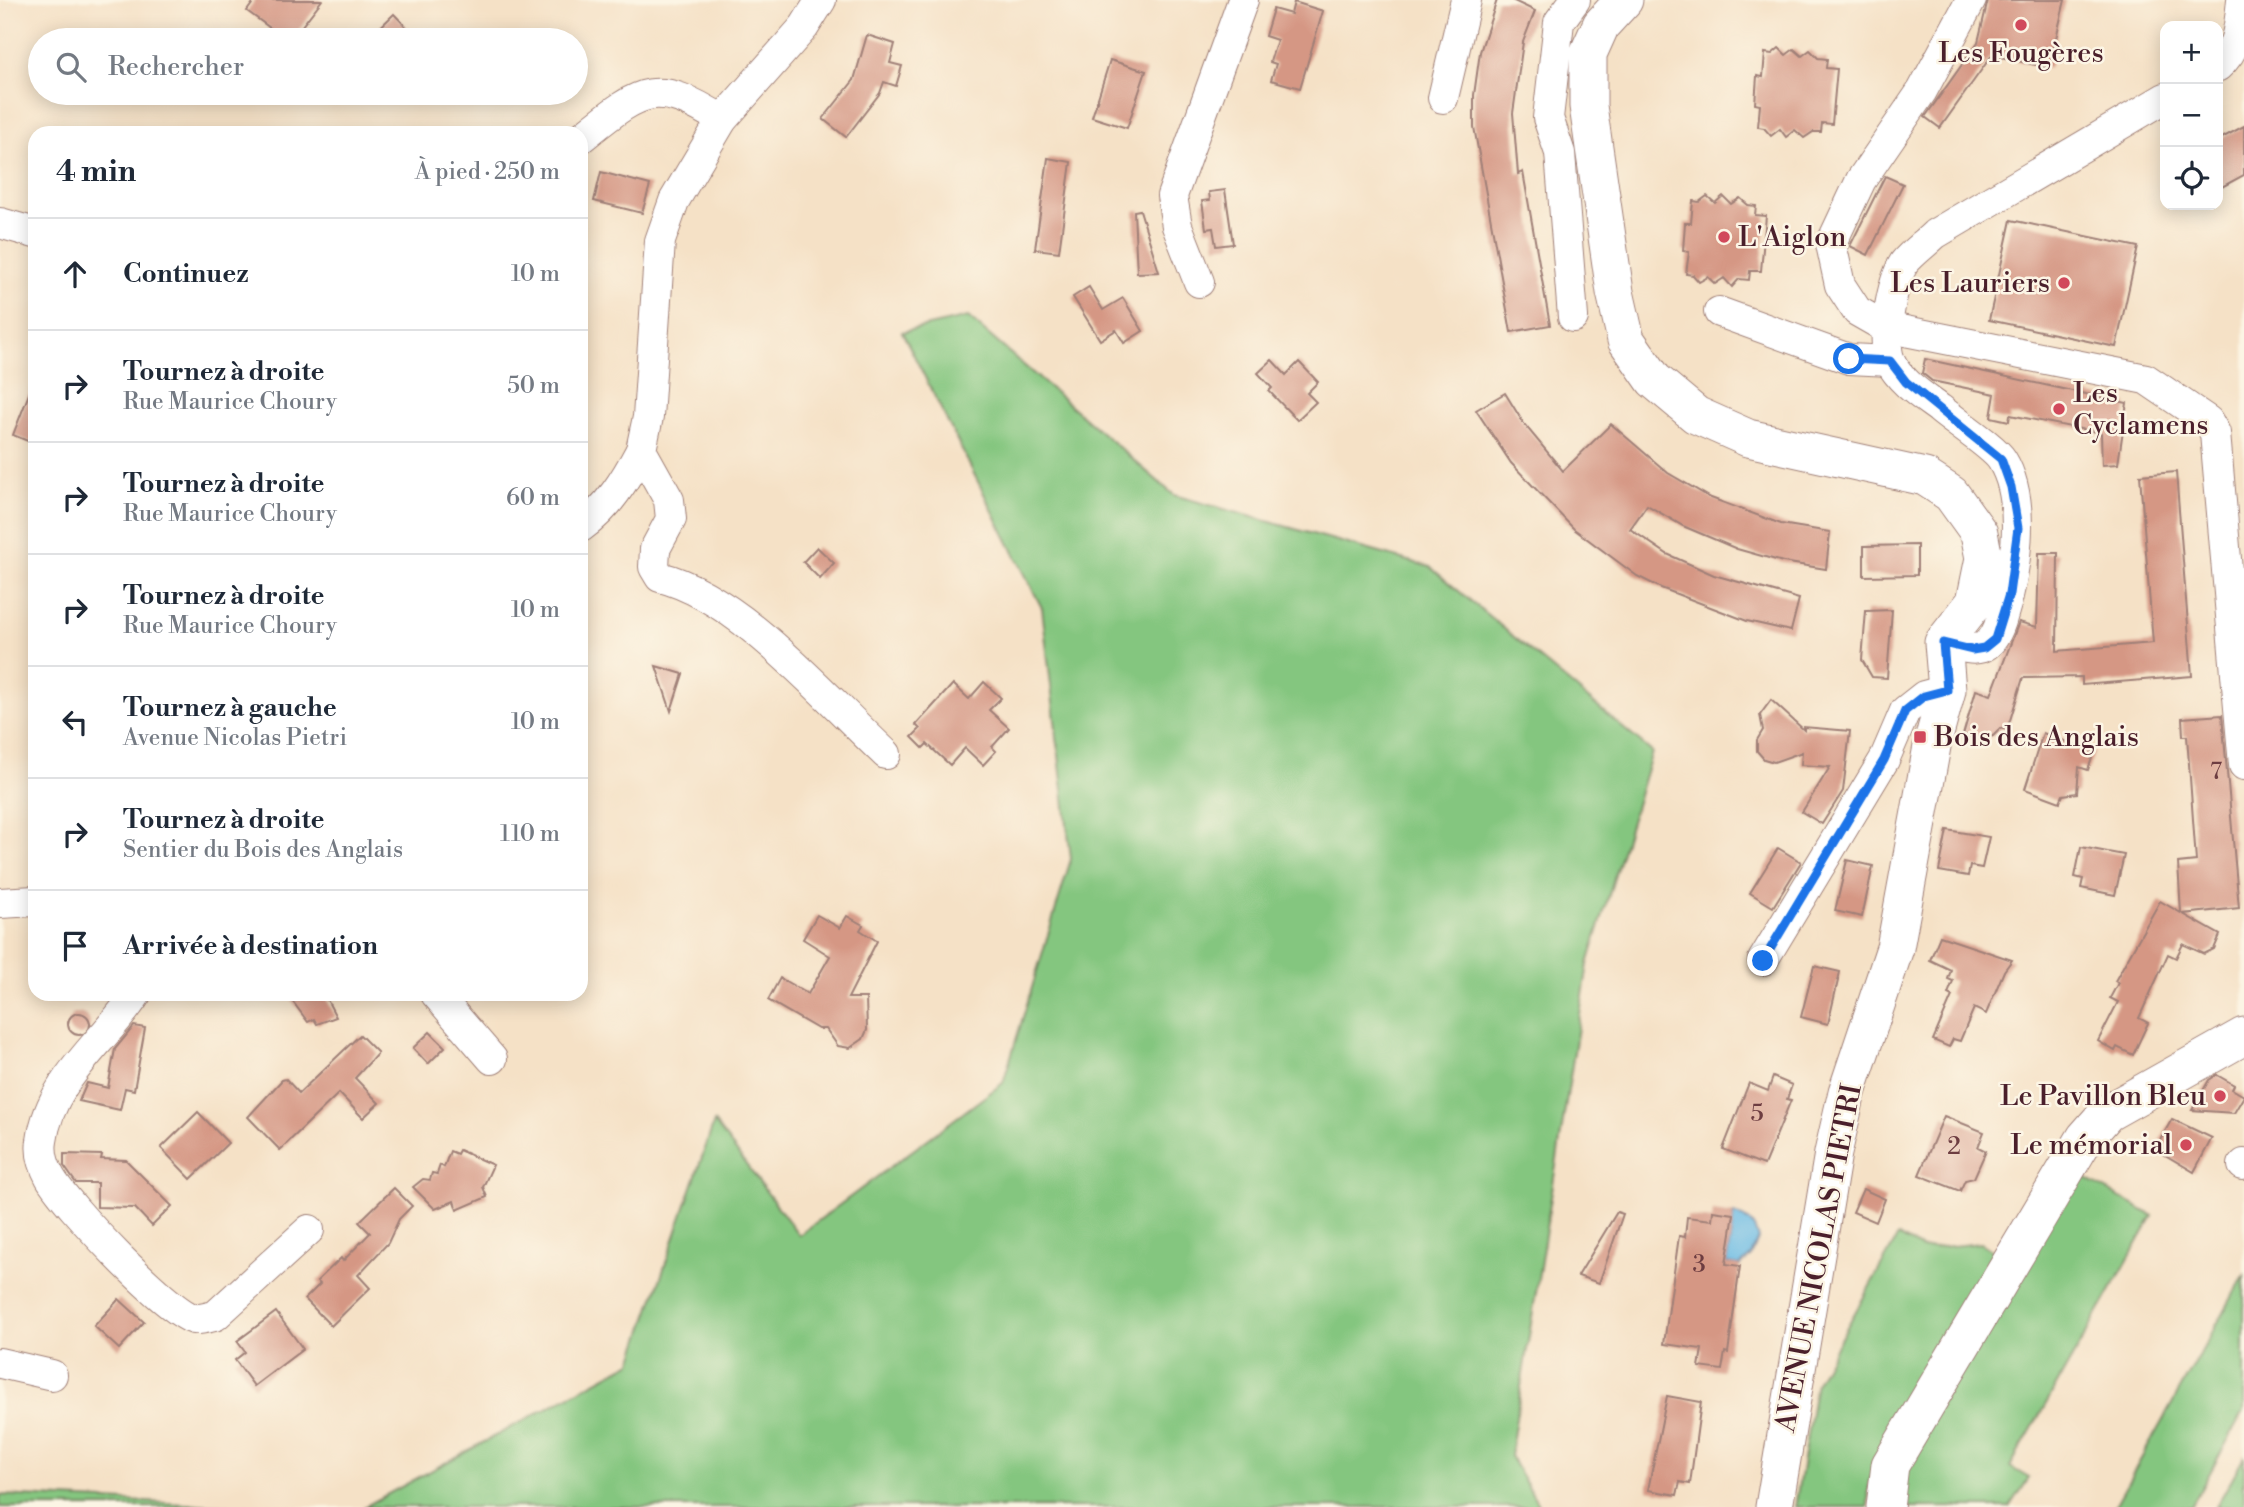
<!DOCTYPE html>
<html lang="fr">
<meta charset="utf-8">
<style>
:root{--surface:#fff;--page:#f2f2f3;--text:#1f2937;--muted:#747a83;--line:#e0e1e3}
body{margin:0;font-family:"Libre Bodoni",serif;background:var(--page);color:var(--text)}
.controls{position:absolute;right:21px;top:21px;display:grid;overflow:hidden;border-radius:14px;box-shadow:0 4px 18px #0003}
.controls button{width:63px;height:63px;display:grid;place-items:center;padding:0;border:0;border-bottom:2px solid var(--line);background:var(--surface);color:var(--text);font:35px sans-serif}
.stop{position:absolute;width:21px;height:21px;margin:-16px;border:5px solid #1a73e8;border-radius:50%;background:#fff}
.stop.end{background:#1a73e8;border-color:#fff;box-shadow:0 2px 7px #0008}
.list{margin:0;padding:0;list-style:none}
h2{display:flex;justify-content:space-between;align-items:center;height:91px;margin:0;padding:0 28px;font-size:30px}
h2 small{font-size:23px;font-weight:400;color:var(--muted)}
.list li{display:grid;grid-template-columns:46px 1fr auto;gap:21px;align-items:center;box-sizing:border-box;height:112px;padding:0 28px;border-top:2px solid var(--line)}
.list b{display:block;font-size:26px;white-space:nowrap}
.list p{margin:0;font-size:23px;white-space:nowrap;color:var(--muted)}
.list em{font-size:23px;font-style:normal;color:var(--muted)}
.icon{flex:none;width:38px;height:38px;fill:none;stroke:currentColor;stroke-width:2;stroke-linecap:round;stroke-linejoin:round}
.map{position:relative;flex:none;width:2244px;height:1507px;overflow:hidden}
.search{position:absolute;background:var(--surface);box-shadow:0 4px 18px #0003;left:28px;top:28px;width:560px;height:77px;display:flex;align-items:center;gap:18px;box-sizing:border-box;padding:0 24px;border-radius:38px;color:var(--muted);font-size:26px}
.panel{position:absolute;background:var(--surface);box-shadow:0 4px 18px #0003;left:28px;top:126px;width:560px;height:875px;border-radius:21px}
.map>svg:first-child{display:block}
.green{fill:#84c67f;stroke:#677255;stroke-width:2}
.water{fill:#6abbe5;stroke:#5a6d88;stroke-width:2}
.building{fill:#d59784}
.lines{fill:none;stroke-linecap:round;stroke-linejoin:round}
.minor-casing{stroke:#a08078;stroke-width:32}
.major-casing{stroke:#a08078;stroke-width:39}
.minor{stroke:#fff;stroke-width:30}
.major{stroke:#fff;stroke-width:37}
.route{stroke:#1a73e8;stroke-width:9}
.poi-dot{fill:#d1495b;stroke:#fcf5e5;stroke-width:2.5}
.labels{text-anchor:middle;dominant-baseline:central;stroke-width:5;stroke-linejoin:round;paint-order:stroke}
.number-label{font-size:24px;fill:#6d3d41}
.poi-label{font-size:28px;fill:#4a1f2b;stroke:#fcf5e5;text-anchor:start}
.street-label{font-size:28px;fill:#4a1f2b;stroke:#fcf5e5}
</style>
<div class="map">
<svg width="2244" height="1507" viewBox="0 0 2244 1507">
<rect width="100%" height="100%" fill="#fcf5e5"/>
<filter id="ink" filterUnits="userSpaceOnUse"><feTurbulence type="fractalNoise" baseFrequency=".0143" numOctaves="2"/><feDisplacementMap in="SourceGraphic" scale="14" xChannelSelector="R" yChannelSelector="G"/><feConvolveMatrix kernelMatrix="1 2 1 2 8 2 1 2 1" color-interpolation-filters="sRGB"/></filter>
<filter id="wash" filterUnits="userSpaceOnUse"><feTurbulence type="fractalNoise" baseFrequency=".00686" numOctaves="4" result="noise"/><feDisplacementMap in="SourceGraphic" scale="28" xChannelSelector="R" yChannelSelector="G"/><feGaussianBlur stdDeviation="1.57" result="paint"/><feColorMatrix in="noise" values="0 0 0 0 0 0 0 0 0 0 0 0 0 0 0 0 0 1.4 0 .05"/><feComposite in="paint" operator="in"/></filter>
<g filter="url(#wash)">
<rect width="100%" height="100%" fill="#f5e1c6"/>
<g class="green">
<polygon points="968,317 1174,495 1430,567 1652,752 1588,964 1510,1456 1540,1507 364,1507 632,1362 714,1122 799,1235 1003,1083 1071,859 1042,608 902,332"/>
<polygon points="2074,1172 2153,1216 2010,1467 2029,1478 2010,1507 1895,1507 1898,1478"/>
<polygon points="1898,1236 1922,1249 1981,1243 1999,1255 1869,1481 1868,1507 1795,1507 1816,1382"/>
<polygon points="2244,1276 2244,1411 2191,1507 2114,1507"/>
<polygon points="2244,1457 2244,1507 2216,1507"/>
<polygon points="0,1495 250,1507 0,1507"/>
</g>
<path class="water" d="M 1734,1214 C 1749,1218 1754,1224 1758,1239 L 1751,1256 L 1740,1266 L 1726,1264 Z"/>
<g id="blocks">
<g class="building">
<polygon points="255,0 322,0 291,40 260,40 270,28 247,11"/>
<polygon points="1497,0 1512,0 1535,11 1523,42 1513,113 1518,174 1523,172 1550,325 1511,332 1474,127 1474,95 1480,52"/>
<polygon points="1988,0 2065,0 2049,68 1992,55 1940,128 1925,117 1978,42"/>
<polygon points="1294,2 1323,11 1300,88 1271,80 1276,64 1270,62 1277,40 1265,36 1273,9 1291,14"/>
<polygon points="394,14 411,32 402,40 367,40"/>
<polygon points="867,35 895,44 890,63 902,66 896,86 884,82 880,93 846,137 823,119 854,80"/>
<polygon points="1779,48 1786,55 1794,49 1802,56 1810,50 1818,58 1827,59 1826,68 1837,69 1832,124 1822,123 1821,132 1813,132 1804,138 1795,130 1786,137 1780,129 1771,136 1764,128 1758,127 1760,105 1755,104 1757,76 1763,77 1765,53 1772,54"/>
<polygon points="1110,60 1146,71 1127,128 1092,117"/>
<polygon points="2244,126 2244,175 2218,189 2218,140"/>
<polygon points="1048,158 1071,162 1059,252 1035,249"/>
<polygon points="601,172 650,185 642,213 594,201"/>
<polygon points="1885,176 1903,184 1868,255 1850,246"/>
<polygon points="1225,190 1233,244 1216,246 1213,228 1206,229 1202,201 1210,200 1209,192"/>
<polygon points="1707,196 1715,203 1723,196 1731,204 1740,198 1748,205 1756,206 1755,215 1766,216 1761,271 1750,271 1749,280 1739,279 1732,287 1724,278 1715,284 1708,277 1699,282 1693,275 1686,274 1689,252 1683,251 1685,223 1691,223 1693,201 1699,202"/>
<polygon points="1140,210 1159,272 1137,273 1134,211"/>
<polygon points="2011,220 2138,247 2116,347 1989,320"/>
<polygon points="1089,287 1103,310 1123,298 1143,331 1124,343 1116,330 1100,340 1073,297"/>
<polygon points="1925,359 2127,403 2118,464 2102,465 2101,433 2010,415 2009,421 1991,417 1995,394 1932,381 1922,373"/>
<polygon points="1272,360 1286,375 1299,362 1318,382 1307,393 1316,402 1297,420 1269,391 1272,388 1258,373"/>
<polygon points="34,381 35,382 35,444 13,435"/>
<polygon points="1505,393 1524,424 1563,471 1611,424 1668,473 1711,498 1781,524 1830,532 1826,569 1783,562 1737,549 1683,526 1647,505 1630,529 1667,554 1714,575 1799,599 1791,631 1747,621 1661,588 1637,576 1574,529 1511,463 1476,410"/>
<polygon points="2176,472 2192,676 2082,685 2082,677 2023,678 2007,730 2001,728 1993,736 1981,739 1963,735 1976,690 1991,695 2019,622 2037,627 2039,553 2058,553 2057,651 2153,643 2140,475"/>
<polygon points="1917,545 1917,575 1864,576 1864,546"/>
<polygon points="817,547 834,563 820,579 803,562"/>
<polygon points="1892,610 1887,678 1872,677 1862,660 1866,611"/>
<polygon points="656,666 683,674 671,711"/>
<polygon points="984,682 1001,698 989,710 1009,728 992,747 996,751 983,765 965,748 950,765 927,744 923,748 912,737 920,729 916,725 953,684 969,699"/>
<polygon points="1771,700 1804,730 1804,727 1850,731 1843,791 1822,824 1802,812 1830,767 1801,765 1802,752 1774,762 1764,759 1757,751 1757,740 1763,730 1760,715"/>
<polygon points="2222,715 2239,908 2183,914 2220,935 2214,949 2204,954 2183,944 2176,958 2168,954 2139,1018 2148,1023 2133,1055 2117,1047 2115,1051 2098,1041 2118,1002 2110,998 2118,983 2115,981 2160,901 2181,913 2178,863 2196,861 2187,736 2183,736 2182,718"/>
<polygon points="2043,733 2094,752 2088,770 2079,767 2077,793 2063,795 2060,802 2025,789"/>
<polygon points="1947,830 1989,837 1982,868 1970,866 1968,876 1939,871"/>
<polygon points="2081,847 2124,855 2115,895 2081,888 2083,879 2075,877"/>
<polygon points="1778,848 1801,862 1773,907 1750,893"/>
<polygon points="1847,860 1873,866 1862,917 1835,911"/>
<polygon points="817,915 840,928 847,916 863,925 860,930 877,941 848,998 866,998 867,1030 863,1039 850,1048 838,1046 826,1029 818,1029 768,1000 780,978 808,994 830,956 803,939"/>
<polygon points="1940,936 2012,960 2004,971 1986,1014 1974,1008 1960,1041 1953,1039 1949,1047 1933,1040 1952,996 1948,994 1953,981 1948,979 1951,970 1930,960"/>
<polygon points="1814,966 1840,972 1828,1024 1801,1017"/>
<polygon points="287,994 324,994 336,1017 317,1024 314,1019 308,1022"/>
<circle cx="79" cy="1024" r="11"/>
<polygon points="134,1026 145,1028 134,1090 125,1088 120,1110 79,1101 87,1083 108,1088 115,1049"/>
<polygon points="430,1032 445,1047 428,1064 413,1048"/>
<polygon points="360,1035 378,1053 355,1078 379,1103 363,1118 339,1093 280,1150 248,1117 282,1080 286,1079 299,1093"/>
<polygon points="2217,1075 2234,1085 2232,1089 2244,1096 2234,1113 2192,1110 2209,1080"/>
<polygon points="1773,1077 1792,1085 1787,1099 1791,1100 1764,1165 1723,1149 1749,1083 1768,1091"/>
<polygon points="198,1112 228,1143 191,1179 161,1148"/>
<polygon points="1944,1116 1984,1132 1978,1147 1986,1151 1974,1178 1965,1180 1960,1191 1919,1175"/>
<polygon points="2172,1119 2212,1138 2194,1172 2155,1149"/>
<polygon points="459,1150 493,1165 483,1187 487,1197 457,1210 454,1201 435,1209 413,1187 423,1179 430,1180 432,1173 437,1174 440,1165 444,1167 450,1151 457,1154"/>
<polygon points="64,1154 102,1155 101,1159 126,1160 172,1206 152,1226 135,1208 97,1207 97,1183 76,1183 64,1166"/>
<polygon points="394,1188 412,1206 399,1219 388,1243 358,1275 370,1288 331,1326 305,1299 320,1284 317,1281 341,1258 343,1261 370,1233 359,1222"/>
<polygon points="1863,1189 1885,1199 1876,1222 1853,1212"/>
<polygon points="1713,1211 1734,1214 1726,1264 1740,1266 1728,1353 1725,1352 1722,1370 1699,1367 1702,1349 1664,1344 1679,1236 1685,1237 1687,1217 1712,1220"/>
<polygon points="1617,1212 1623,1214 1599,1283 1578,1276"/>
<polygon points="119,1299 144,1322 119,1349 94,1326"/>
<polygon points="276,1312 303,1349 254,1386 235,1360 245,1352 237,1341"/>
<polygon points="1667,1396 1701,1402 1690,1484 1680,1482 1677,1495 1648,1490"/>
</g>
</g>
</g>
<g filter="url(#ink)">
<use href="#blocks" fill-opacity="0" stroke="#a08078" stroke-width="2"/>
<g class="lines">
<defs>
<g id="minor">
<path d="M 821,0 L 804,27 L 722,120 L 674,201 L 660,241 L 648,417 L 641,450 L 669,500 L 671,519 L 655,549 L 654,567 L 660,577 C 740,597 826,698 886,754"/>
<polyline points="1971,0 1922,91 1861,180 1831,244 1840,285 1857,311 1885,327 2146,379 2208,421 2215,433 2244,765"/>
<path d="M 2218,66 C 2239,48 2239,27 2242,0"/>
<polyline points="1443,98 1466,0"/>
<path d="M 581,138 C 640,91 653,76 722,120"/>
<polyline points="0,223 35,233"/>
<polyline points="1199,282 1177,226 1172,196 1243,0"/>
<polyline points="1719,312 1849,359 1890,361"/>
<polyline points="1573,317 1560,153 1548,118 1559,22 1575,0"/>
<path d="M 581,527 C 609,507 625,480 641,450"/>
<path d="M 1943,643 C 1974,650 1989,657 2001,621 C 2015,578 2028,502 2002,460 C 1994,447 1954,421 1940,409 C 1923,396 1900,382 1890,361 C 1881,341 1892,282 1904,263 C 1912,253 1926,243 1935,234 L 2165,98"/>
<polyline points="0,903 35,901"/>
<polyline points="1763,960 1884,760 1905,711 1924,696 1947,690"/>
<path d="M 136,994 C 104,1043 50,1079 42,1141 C 40,1153 44,1166 50,1177 C 66,1205 166,1311 194,1319 C 200,1320 209,1317 215,1316 L 309,1230"/>
<polyline points="436,994 492,1059"/>
<polyline points="2243,1165 2244,1164"/>
<polyline points="0,1363 52,1375"/>
</g>
<g id="major">
<polyline points="1624,0 1601,25 1588,54 1588,106 1615,292 1626,340 1654,380 1696,415 1748,438 1925,477 1951,494 1979,533 1984,558 1975,602 1943,643 1947,690 1933,741 1895,948 1847,1092 1833,1153 1774,1507"/>
<polyline points="1885,1507 1890,1465 2085,1138 2107,1113 2244,1036"/>
</g>
</defs>
<use href="#minor" class="minor-casing"/>
<use href="#major" class="major-casing"/>
<use href="#minor" class="minor"/>
<use href="#major" class="major"/>
</g>
</g>
<g class="lines" filter="url(#ink)">
<polyline class="route" points="1763,961 1884,760 1905,711 1924,696 1947,690 1943,643 1972,650 1984,648 1995,639 2009,594 2018,528 2011,487 2001,459 1906,382 1890,361 1849,359"/>
</g>
<g class="poi-dot">
<circle cx="2021" cy="25" r="7"/>
<circle cx="1724" cy="237" r="7"/>
<circle cx="2064" cy="283" r="7"/>
<circle cx="2059" cy="409" r="7"/>
<rect x="1913" y="730" width="14" height="14" rx="3.5"/>
<circle cx="2220" cy="1096" r="7"/>
<circle cx="2186" cy="1145" r="7"/>
</g>
<g class="labels">
<g class="number-label">
<text x="2216" y="772">7</text>
<text x="1757" y="1114">5</text>
<text x="1954" y="1147">2</text>
<text x="1699" y="1265">3</text>
</g>
<g class="poi-label">
<text x="2021" y="53" text-anchor="middle">Les Fougères</text>
<text x="1738" y="237">L'Aiglon</text>
<text x="2050" y="283" text-anchor="end">Les Lauriers</text>
<text x="2073" y="393">Les<tspan x="2073" dy="32">Cyclamens</tspan></text>
<text x="1934" y="737">Bois des Anglais</text>
<text x="2206" y="1096" text-anchor="end">Le Pavillon Bleu</text>
<text x="2172" y="1145" text-anchor="end">Le mémorial</text>
</g>
<g class="street-label">
<text transform="translate(1819 1258) rotate(-79)">AVENUE NICOLAS PIETRI</text>
</g>
</g>
</svg>
<div class="controls">
<button>+</button>
<button>−</button>
<button><svg class="icon" aria-label="locate" viewBox="0 0 24 24"><circle cx="12" cy="12" r="6"/><path d="M12 2v4M12 18v4M2 12h4M18 12h4"/></svg></button>
</div>
<div class="stop" style="left:1849px;top:359px"></div>
<div class="stop end" style="left:1763px;top:961px"></div>
<div class="search"><svg class="icon" aria-label="search" viewBox="0 0 24 24"><circle cx="10" cy="10" r="6"/><path d="M15 15l6 6"/></svg>Rechercher</div>
<section class="panel">
<h2>4 min<small>À pied · 250 m</small></h2>
<ul class="list">
<li><svg class="icon" aria-label="ahead" viewBox="0 0 24 24"><path d="M12 20V5M6 11l6-6 6 6"/></svg><div><b>Continuez</b></div><em>10 m</em></li>
<li><svg class="icon" aria-label="right" viewBox="0 0 24 24"><path d="M7 20v-9h11M14 6l5 5-5 5"/></svg><div><b>Tournez à droite</b><p>Rue Maurice Choury</p></div><em>50 m</em></li>
<li><svg class="icon" aria-label="right" viewBox="0 0 24 24"><path d="M7 20v-9h11M14 6l5 5-5 5"/></svg><div><b>Tournez à droite</b><p>Rue Maurice Choury</p></div><em>60 m</em></li>
<li><svg class="icon" aria-label="right" viewBox="0 0 24 24"><path d="M7 20v-9h11M14 6l5 5-5 5"/></svg><div><b>Tournez à droite</b><p>Rue Maurice Choury</p></div><em>10 m</em></li>
<li><svg class="icon" aria-label="left" viewBox="0 0 24 24"><path d="M17 20v-9H6M10 6l-5 5 5 5"/></svg><div><b>Tournez à gauche</b><p>Avenue Nicolas Pietri</p></div><em>10 m</em></li>
<li><svg class="icon" aria-label="right" viewBox="0 0 24 24"><path d="M7 20v-9h11M14 6l5 5-5 5"/></svg><div><b>Tournez à droite</b><p>Sentier du Bois des Anglais</p></div><em>110 m</em></li>
<li><svg class="icon" aria-label="arrive" viewBox="0 0 24 24"><path d="M6 21V4h12l-3 4 3 4H6"/></svg><div><b>Arrivée à destination</b></div></li>
</ul>
</section>
</div>
